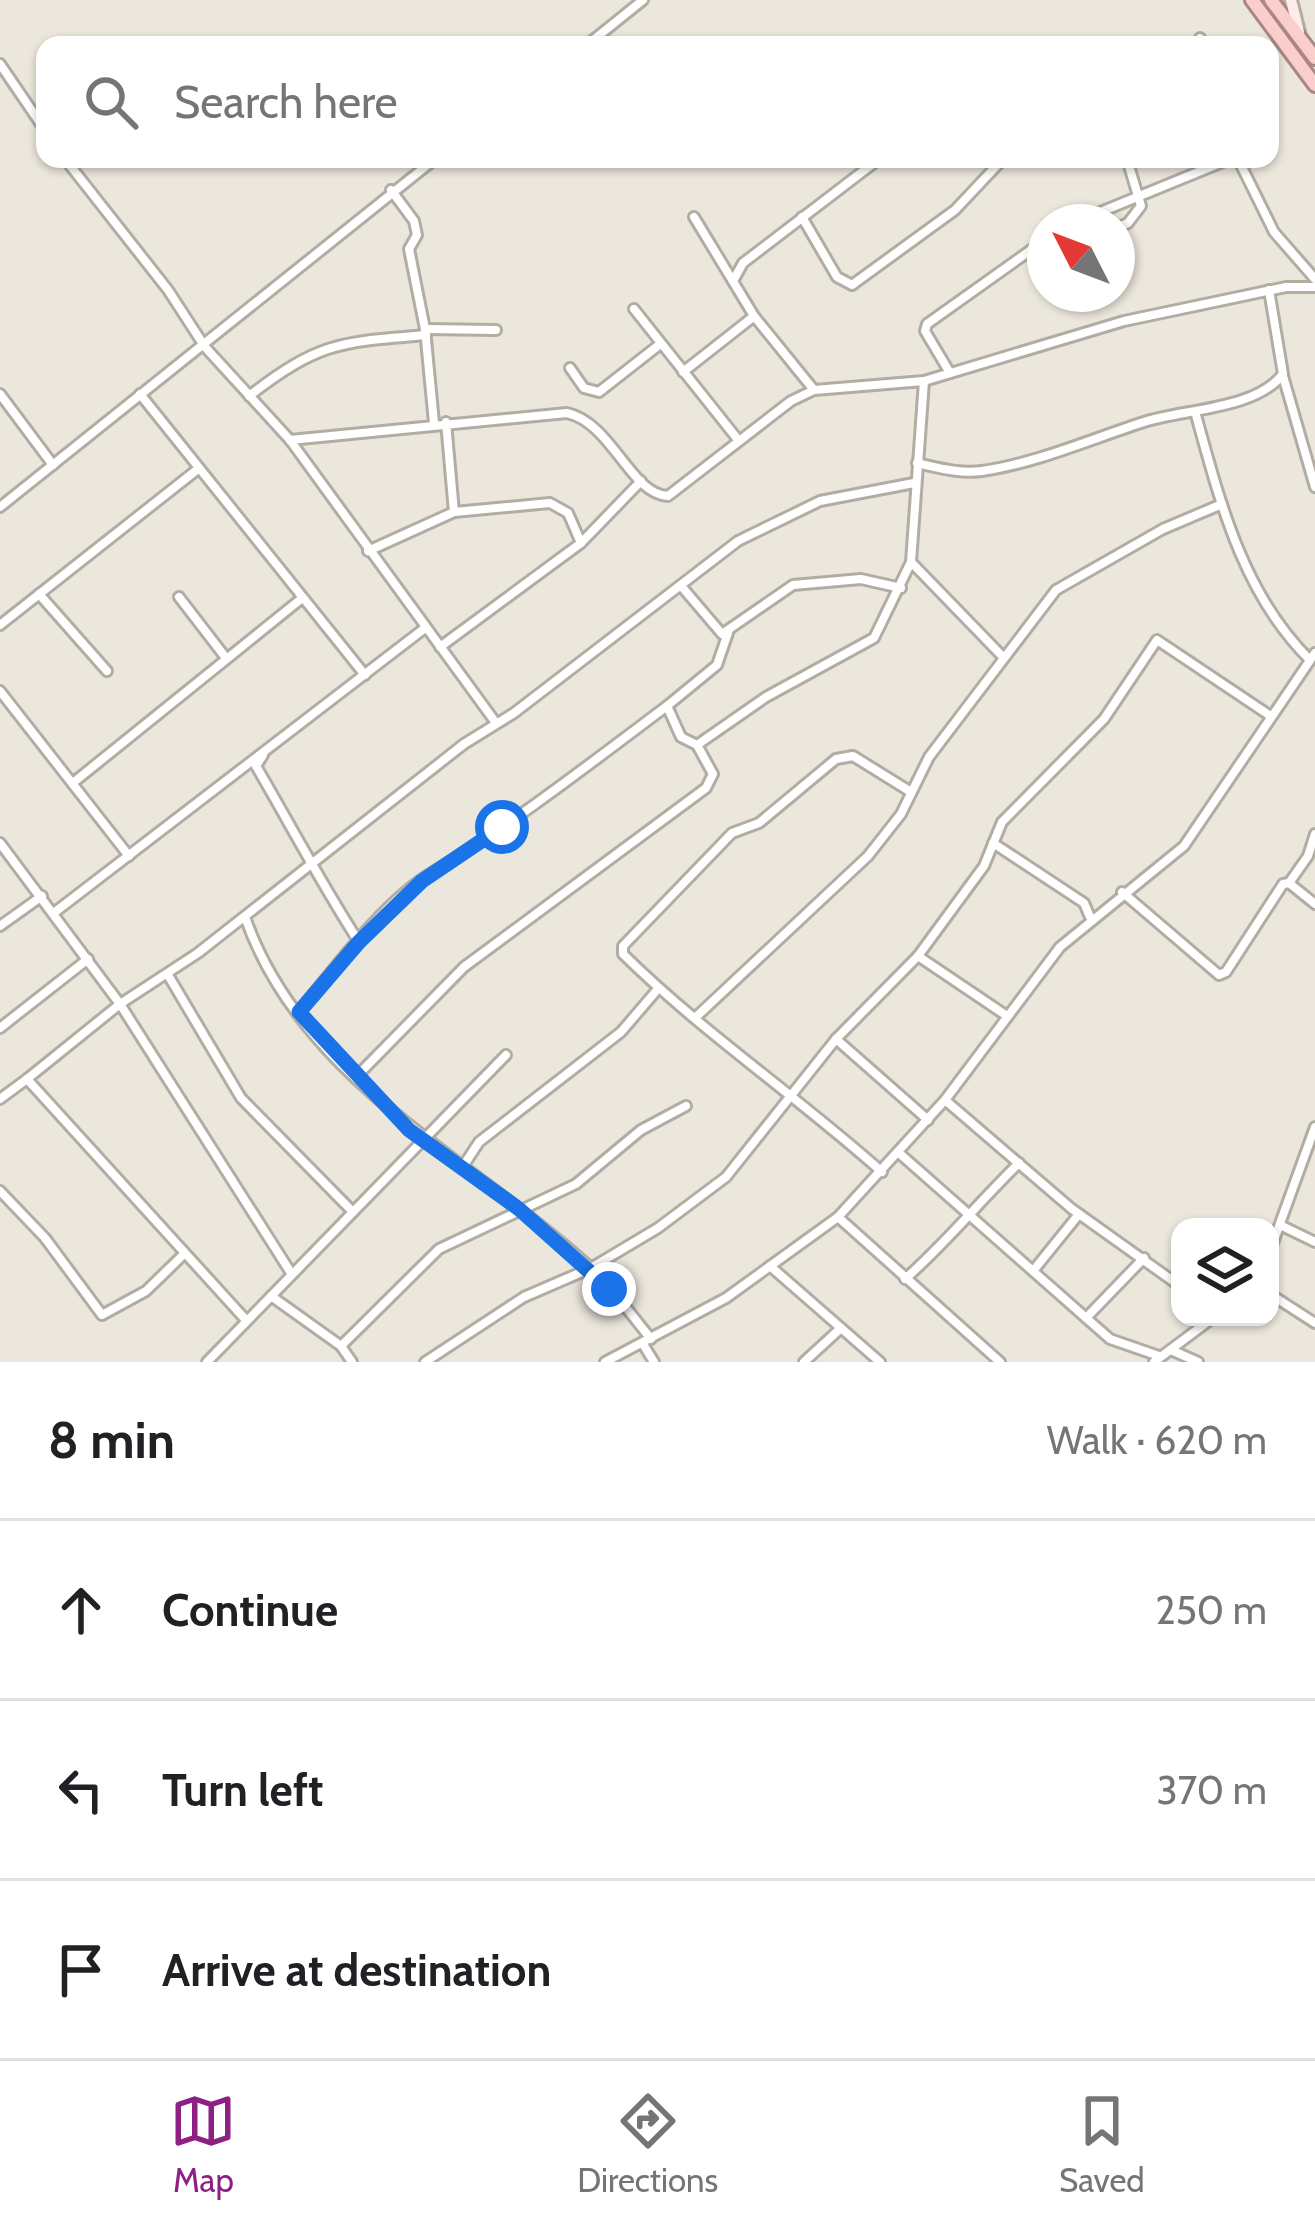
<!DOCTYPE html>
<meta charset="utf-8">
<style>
:root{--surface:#fff;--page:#f2f2f2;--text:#202124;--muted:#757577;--line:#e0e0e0;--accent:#8e2083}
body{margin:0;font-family:Cabin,sans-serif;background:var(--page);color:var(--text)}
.controls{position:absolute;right:36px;bottom:36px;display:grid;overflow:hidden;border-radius:24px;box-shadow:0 3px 9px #0004}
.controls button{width:108px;height:108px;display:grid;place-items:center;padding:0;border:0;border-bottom:3px solid var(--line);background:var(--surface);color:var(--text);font:60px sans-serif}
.compass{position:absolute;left:1027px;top:204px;width:108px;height:108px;border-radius:50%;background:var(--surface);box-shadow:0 3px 9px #0004;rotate:312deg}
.stop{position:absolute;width:36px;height:36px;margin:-27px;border:9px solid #1a73e8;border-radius:50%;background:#fff}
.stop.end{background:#1a73e8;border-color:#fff;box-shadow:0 3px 12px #0008}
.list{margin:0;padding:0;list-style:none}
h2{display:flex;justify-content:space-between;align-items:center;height:156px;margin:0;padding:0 48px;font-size:51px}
h2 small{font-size:39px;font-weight:400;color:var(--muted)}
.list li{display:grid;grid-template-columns:78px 1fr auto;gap:36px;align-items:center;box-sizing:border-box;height:180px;padding:0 48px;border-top:3px solid var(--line)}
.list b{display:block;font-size:45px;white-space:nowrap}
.list em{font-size:39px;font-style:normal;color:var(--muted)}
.icon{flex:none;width:66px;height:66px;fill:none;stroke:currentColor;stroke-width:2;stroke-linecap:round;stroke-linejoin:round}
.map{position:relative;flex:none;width:1315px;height:1362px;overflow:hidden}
.search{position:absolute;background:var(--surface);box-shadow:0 3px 9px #0004;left:36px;right:36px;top:36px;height:132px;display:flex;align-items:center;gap:30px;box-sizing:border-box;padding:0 42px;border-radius:24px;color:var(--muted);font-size:45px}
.sheet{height:696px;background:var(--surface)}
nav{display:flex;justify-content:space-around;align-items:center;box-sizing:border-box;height:168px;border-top:3px solid var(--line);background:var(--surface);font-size:33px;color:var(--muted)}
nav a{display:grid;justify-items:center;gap:6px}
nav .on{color:var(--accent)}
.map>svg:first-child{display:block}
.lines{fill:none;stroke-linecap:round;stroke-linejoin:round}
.minor-casing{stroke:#b2ada3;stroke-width:14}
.secondary-casing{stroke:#b2ada3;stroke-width:16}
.trunk-casing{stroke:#ab8682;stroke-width:18}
.minor{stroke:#fff;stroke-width:8}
.secondary{stroke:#fdeceb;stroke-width:10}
.trunk{stroke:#faceca;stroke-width:12}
.route{stroke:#1a73e8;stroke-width:15}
</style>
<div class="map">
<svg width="1315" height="1362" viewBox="0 0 1315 1362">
<rect width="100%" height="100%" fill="#ece7dc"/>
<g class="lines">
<defs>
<g id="minor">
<polyline points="587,45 643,0"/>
<polyline points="1198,45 1200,38"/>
<polyline points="0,64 45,130"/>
<polyline points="65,159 168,290 205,347 290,440 496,723"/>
<polyline points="1238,159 1274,232 1315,279"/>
<polyline points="391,190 414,221 417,235 409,249 425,329 434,423"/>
<polyline points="694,217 754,316 814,390"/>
<polyline points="802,217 837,277 852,285 955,210 1003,159"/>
<polyline points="1076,222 1230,159"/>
<polyline points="1117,228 1128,223 1141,206 1127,159"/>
<polyline points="733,281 743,263 879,159"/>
<polyline points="634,309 739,441"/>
<polyline points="425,329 496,330"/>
<polyline points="570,368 584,388 599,392 659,345"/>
<polyline points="683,372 753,317"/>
<polyline points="950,373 925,331 927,324 1045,240"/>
<polyline points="1283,376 1315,487"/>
<polyline points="0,394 53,465"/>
<polyline points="140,394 365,675"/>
<path d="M 249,396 C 319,342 340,342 426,335"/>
<path d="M 1196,415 C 1220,502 1243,594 1310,660"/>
<polyline points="446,422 454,512"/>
<path d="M 290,440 L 567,413 C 612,423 631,495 668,496 L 791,401 L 814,390 L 924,381 L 1124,321 L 1286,287 L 1315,287"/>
<path d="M 917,463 C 939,468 960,474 982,471 C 1037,463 1091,439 1144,422 C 1183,409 1255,410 1283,374 L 1269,290"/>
<polyline points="0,507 435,159"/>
<polyline points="368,551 454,512 550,503 568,513 581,543"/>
<polyline points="911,562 1004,658"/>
<polyline points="682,587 722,634 793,585 861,579 901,588"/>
<polyline points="39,594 107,671"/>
<polyline points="179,597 226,658"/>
<polyline points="0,625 198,469"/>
<polyline points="440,647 581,543 641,481"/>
<polyline points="0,691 129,856"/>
<polyline points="667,706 717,665 728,633"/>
<path d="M 263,755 L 256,766 C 290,824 322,885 359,942"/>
<polyline points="74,782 301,599"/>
<polyline points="0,843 120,1004 198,953 464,744 514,713 738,541 820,501 914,483"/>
<polyline points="993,843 1084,903 1090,917"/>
<polyline points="1289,883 1308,856 1315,834"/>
<polyline points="1122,892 1219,975 1226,972 1283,884 1289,883 1315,904"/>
<polyline points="55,912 425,628"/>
<path d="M 245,917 C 301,1078 465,1155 584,1262 C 609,1284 630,1313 651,1339"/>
<polyline points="0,926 42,896"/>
<polyline points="918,956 1007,1016"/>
<polyline points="168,975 241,1098 353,1212"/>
<path d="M 299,1012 C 334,969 385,900 433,872 C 514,823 591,763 667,706 L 681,737 L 697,745 L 766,697 L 874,638 L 911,562 L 924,381"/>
<polyline points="696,1017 868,856 901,814 929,757 1056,590 1163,529 1222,504"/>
<polyline points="0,1028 88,959"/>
<polyline points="836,1039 928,1120"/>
<polyline points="357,1076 464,967 706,788 713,774 697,745"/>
<polyline points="0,1099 27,1079"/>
<polyline points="945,1100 1072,1209 1180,1286"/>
<polyline points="899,1153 1110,1339 1159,1356"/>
<polyline points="462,1168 479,1142 621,1032 657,990"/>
<path d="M 882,1172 C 798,1097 702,1032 623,954 L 623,946 L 732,833 L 759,823 L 836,759 L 853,756 L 911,792"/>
<polyline points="0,1191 45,1238 102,1315 146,1291 184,1254"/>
<polyline points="838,1217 1000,1362"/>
<polyline points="1280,1225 1315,1242"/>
<polyline points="1270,1251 1315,1127"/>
<polyline points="770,1266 880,1362"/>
<polyline points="1033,1271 1079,1214"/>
<path d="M 905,1279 C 946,1243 980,1201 1019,1163"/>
<polyline points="1270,1294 1315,1323"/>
<polyline points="271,1296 341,1346 352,1362"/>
<polyline points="1086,1318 1144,1258"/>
<polyline points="245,1319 27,1079 120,1004 291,1273"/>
<polyline points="643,1344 654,1362"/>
<polyline points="341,1346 439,1249 576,1184 641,1130 686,1106"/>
<polyline points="1171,1350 1198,1362"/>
<polyline points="207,1362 506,1055"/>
<polyline points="425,1362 524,1297 591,1268 658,1228 726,1177 836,1039 918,956 984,866 1002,822 1104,719 1157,640 1269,715"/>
<polyline points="605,1362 726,1298 838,1217 945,1100 1060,947 1184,846 1315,653"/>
<polyline points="804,1362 841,1328"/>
<polyline points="1154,1362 1214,1317"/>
</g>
<polyline id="secondary" points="1291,0 1299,32"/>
<g id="trunk">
<polyline points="1252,0 1315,85"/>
<polyline points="1271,0 1315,58"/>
</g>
</defs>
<use href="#minor" class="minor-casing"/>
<use href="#secondary" class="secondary-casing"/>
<use href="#trunk" class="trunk-casing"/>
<use href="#minor" class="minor"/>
<use href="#secondary" class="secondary"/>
<use href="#trunk" class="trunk"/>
</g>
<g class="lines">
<polyline class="route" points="502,827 422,881 359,942 299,1012 409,1130 519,1209 609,1289"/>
</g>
</svg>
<div class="controls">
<button><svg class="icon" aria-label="layers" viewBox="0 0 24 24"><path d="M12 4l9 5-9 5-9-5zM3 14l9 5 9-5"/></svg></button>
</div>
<svg class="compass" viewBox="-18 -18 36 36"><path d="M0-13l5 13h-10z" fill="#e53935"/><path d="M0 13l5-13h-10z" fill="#757577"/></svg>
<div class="stop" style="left:502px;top:827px"></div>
<div class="stop end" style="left:609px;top:1289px"></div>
<div class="search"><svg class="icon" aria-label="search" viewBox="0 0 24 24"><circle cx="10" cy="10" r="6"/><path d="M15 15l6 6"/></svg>Search here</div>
</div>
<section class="sheet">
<h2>8 min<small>Walk · 620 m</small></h2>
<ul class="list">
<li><svg class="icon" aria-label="ahead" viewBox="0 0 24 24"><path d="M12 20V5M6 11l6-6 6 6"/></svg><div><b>Continue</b></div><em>250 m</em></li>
<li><svg class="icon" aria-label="left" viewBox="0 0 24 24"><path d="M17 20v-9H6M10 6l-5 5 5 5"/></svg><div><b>Turn left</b></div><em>370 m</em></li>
<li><svg class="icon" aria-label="arrive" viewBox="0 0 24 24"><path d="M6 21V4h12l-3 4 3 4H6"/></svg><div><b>Arrive at destination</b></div></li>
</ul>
</section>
<nav>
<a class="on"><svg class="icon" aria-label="map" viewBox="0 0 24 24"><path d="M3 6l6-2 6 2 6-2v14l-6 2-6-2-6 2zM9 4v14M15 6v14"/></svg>Map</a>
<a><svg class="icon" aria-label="directions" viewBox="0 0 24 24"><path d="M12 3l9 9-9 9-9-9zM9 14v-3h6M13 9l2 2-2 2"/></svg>Directions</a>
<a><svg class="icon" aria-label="saved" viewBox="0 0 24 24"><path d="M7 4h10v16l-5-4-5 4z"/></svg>Saved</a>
</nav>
